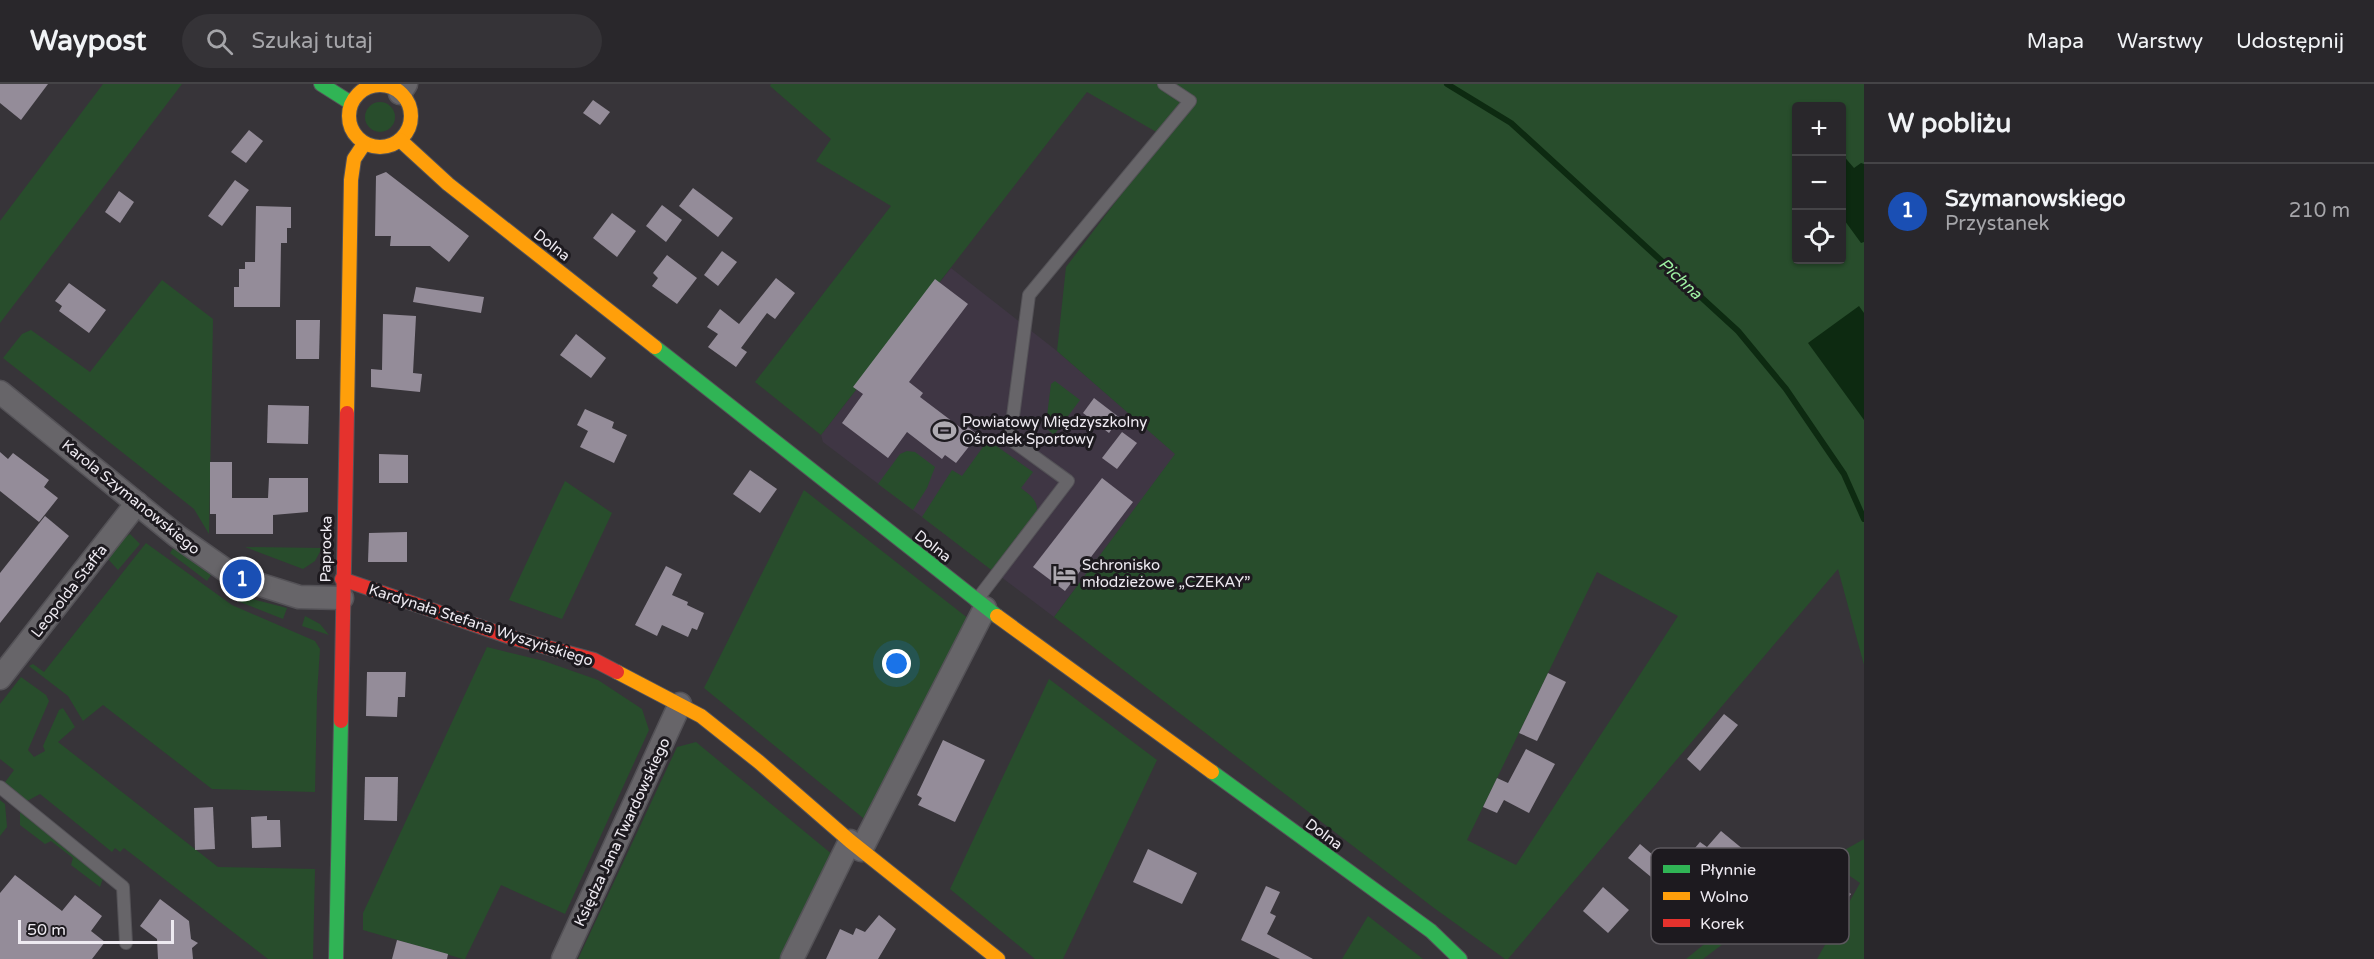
<!DOCTYPE html>
<html lang="pl">
<meta charset="utf-8">
<style>
:root{--surface:#29272b;--page:#353337;--text:#f1f3f6;--muted:#a5a5a9;--line:#454447;--accent:#ea580c}
body{margin:0;font-family:"Varela Round",sans-serif;background:var(--page);color:var(--text)}
.controls{position:absolute;right:18px;top:18px;display:grid;overflow:hidden;border-radius:6px;box-shadow:0 2px 4px #0004}
.controls button{width:54px;height:54px;display:grid;place-items:center;padding:0;border:0;border-bottom:2px solid var(--line);background:var(--surface);color:var(--text);font:30px sans-serif}
.scale{position:absolute;left:18px;bottom:15px;width:156px;box-sizing:border-box;padding-left:6px;border:3px solid #eeeaf1;border-top:0;font-size:16px;line-height:21px;white-space:nowrap;color:#eeeaf1;-webkit-text-stroke:4px #1d1a1f;paint-order:stroke}
.you{position:absolute;left:897px;top:580px;width:21px;height:21px;margin:-15px;border:4px solid #fff;border-radius:50%;background:#1a73e8;box-shadow:0 0 0 9px #1a73e833}
.badge{display:grid;place-items:center;width:39px;height:39px;border-radius:50%;background:var(--accent);color:#fff;font-size:20px;font-weight:700}
.pin{position:absolute;translate:-50% -50%;border:3px solid #fff;box-shadow:0 2px 6px #0006}
.list{margin:0;padding:0;list-style:none}
h2{display:flex;justify-content:space-between;align-items:center;height:78px;margin:0;padding:0 24px;font-size:26px}
h2 small{font-size:20px;font-weight:400;color:var(--muted)}
.list li{display:grid;grid-template-columns:39px 1fr auto;gap:18px;align-items:center;box-sizing:border-box;height:96px;padding:0 24px;border-top:2px solid var(--line)}
.list b{display:block;font-size:22px;white-space:nowrap}
.list p{margin:0;font-size:20px;white-space:nowrap;color:var(--muted)}
.list em{font-size:20px;font-style:normal;color:var(--muted)}
.icon{flex:none;width:33px;height:33px;fill:none;stroke:currentColor;stroke-width:2;stroke-linecap:round;stroke-linejoin:round}
.map{position:relative;flex:none;width:1864px;height:875px;overflow:hidden}
header{display:flex;align-items:center;gap:36px;box-sizing:border-box;height:84px;padding:0 30px;background:var(--surface);border-bottom:2px solid var(--line)}
header strong{font-size:28px}
nav{display:flex;gap:33px;margin-inline-start:auto;font-size:21px}
.search{width:420px;height:54px;background:var(--page);display:flex;align-items:center;gap:15px;box-sizing:border-box;padding:0 21px;border-radius:33px;color:var(--muted);font-size:22px}
main{display:flex}
aside{flex:1;background:var(--surface)}
.map>svg:first-child{display:block}
.built{fill:#3f3644}
.green{fill:#284d2c;fill-rule:evenodd}
.water{fill:#0d2a11}
.lines{fill:none;stroke-linecap:round;stroke-linejoin:round}
.stream{stroke:#0d2a11;stroke-width:6}
.building{fill:#948c99}
.lane-casing{stroke:#545257;stroke-width:14}
.street-casing{stroke:#545257;stroke-width:25}
.fast-casing{stroke:#545257;stroke-width:16}
.slow-casing{stroke:#545257;stroke-width:16}
.jam-casing{stroke:#545257;stroke-width:16}
.lane{stroke:#676569;stroke-width:12}
.street{stroke:#676569;stroke-width:22}
.fast{stroke:#30b455;stroke-width:14}
.slow{stroke:#ff9f0a;stroke-width:14}
.jam{stroke:#e5322d;stroke-width:14}
.labels{text-anchor:middle;dominant-baseline:central;stroke-width:6;stroke-linejoin:round;paint-order:stroke}
.street-label{font-size:15px;fill:#eeeaf1;stroke:#1d1a1f}
.poi-label{font-size:15px;fill:#eeeaf1;stroke:#1d1a1f;text-anchor:start}
.water-label{font-size:16px;font-style:italic;fill:#9ef1a3;stroke:#1d1a1f}
.key{fill:#1d1a1f;stroke:#5c585e;stroke-width:1.5}
.key-label{font-size:16px;fill:#eeeaf1}
</style>
<header>
<strong>Waypost</strong>
<div class="search"><svg class="icon" aria-label="search" viewBox="0 0 24 24"><circle cx="10" cy="10" r="6"/><path d="M15 15l6 6"/></svg>Szukaj tutaj</div>
<nav><a>Mapa</a><a>Warstwy</a><a>Udostępnij</a></nav>
</header>
<main>
<div class="map">
<svg width="1864" height="875" viewBox="0 0 1864 875">
<rect width="100%" height="100%" fill="#373439"/>
<polygon class="built" points="951,184 1057,267 1176,370 1054,533 823,358 821,351"/>
<g class="green">
<polygon points="103,0 182,0 0,239 0,137"/>
<path d="M 771,0 L 1864,0 L 1864,581 L 1838,485 L 1508,875 L 1505,875 L 1434,824 L 1054,533 L 1175,370 L 1057,267 L 1066,183 L 1165,53 L 1087,8 L 821,351 L 755,298 L 891,122 L 816,77 L 831,55 L 770,2 ZM 1796,22 L 1842,22 L 1842,176 L 1796,176 ZM 1597,488 L 1678,532 L 1516,781 L 1467,756 Z"/>
<circle cx="380" cy="33" r="15"/>
<polygon points="162,196 213,235 209,450 194,425 3,274 22,250 31,246 90,288"/>
<polygon points="1055,297 1080,316 1054,351 1046,344 1046,340 1051,300"/>
<path d="M 988,356 L 1033,388 L 1021,404 C 1030,411 1038,416 1037,428 L 994,488 L 922,433 L 952,386 L 962,392 Z"/>
<polygon points="907,367 915,368 935,383 927,404 913,426 878,400 900,370"/>
<polygon points="565,397 612,429 562,535 509,516"/>
<polygon points="804,406 969,535 868,738 704,604"/>
<polygon points="130,450 140,460 118,486 108,475 123,455"/>
<polygon points="146,459 232,521 315,557 320,565 317,610 315,708 212,705 103,621 83,637 68,612 29,582 33,580 44,588"/>
<polygon points="174,463 211,491 207,497 170,469"/>
<polygon points="245,463 322,464 315,477 303,485"/>
<polygon points="239,509 248,514 287,524 283,535 235,516"/>
<polygon points="305,532 320,540 329,551 302,542"/>
<polygon points="487,563 544,577 598,596 642,625 649,646 565,830 501,801 465,875 463,875 363,846 363,829"/>
<polygon points="21,593 46,611 49,617 28,666 34,673 45,667 43,662 59,626 63,624 75,643 58,658 218,783 315,785 313,875 268,875 124,764 120,768 115,764 112,768 40,710 27,717 3,701 14,686 0,675 0,620"/>
<polygon points="1049,595 1157,676 1063,875 1035,875 950,805"/>
<polygon points="696,658 833,771 784,875 578,875 677,663"/>
<polygon points="0,716 5,720 7,743 0,752"/>
<polygon points="20,728 103,794 100,803 71,781 73,774 51,757 45,760 20,741"/>
<polygon points="1864,755 1864,875 1817,875 1860,799 1827,776"/>
<polygon points="1751,822 1760,832 1703,875 1686,875"/>
<polygon points="1368,832 1423,875 1342,875"/>
</g>
<g class="water">
<polygon points="1842,70 1854,84 1861,79 1864,80 1864,158 1861,159 1842,133"/>
<polygon points="1859,222 1864,229 1864,336 1808,259"/>
</g>
<g class="lines">
<polyline class="stream" points="1447,0 1511,39 1738,247 1786,305 1844,390 1864,435"/>
</g>
<g class="building">
<polygon points="0,0 48,0 21,36 0,19"/>
<polygon points="593,16 610,28 600,41 583,29"/>
<polygon points="249,46 263,57 246,79 231,68"/>
<polygon points="386,88 469,152 449,178 430,162 390,162 391,152 375,152 376,92"/>
<polygon points="235,96 249,106 222,142 208,132"/>
<polygon points="693,104 733,134 718,153 679,122"/>
<polygon points="119,107 134,118 120,139 105,128"/>
<polygon points="662,121 682,136 666,158 646,142"/>
<polygon points="256,122 291,123 291,144 287,144 287,159 281,159 280,223 234,223 234,203 239,203 239,185 245,185 245,178 255,178"/>
<polygon points="612,129 636,147 617,173 593,154"/>
<polygon points="722,167 737,178 718,202 704,191"/>
<polygon points="667,171 697,194 677,220 652,202 658,194 653,189"/>
<polygon points="776,194 795,209 775,235 767,229 741,264 747,268 736,283 708,263 718,250 707,243 720,225 739,240"/>
<polygon points="935,195 968,220 909,298 923,309 920,313 961,344 964,340 978,351 956,379 945,371 942,375 907,348 888,374 842,339 863,310 853,303"/>
<polygon points="69,199 106,226 89,249 59,227 62,222 55,217"/>
<polygon points="416,203 484,213 481,229 413,218"/>
<polygon points="383,230 416,232 413,289 422,290 420,308 371,303 371,285 382,286"/>
<polygon points="296,236 320,236 319,275 296,275"/>
<polygon points="576,250 606,274 591,294 560,271"/>
<polygon points="1094,314 1120,334 1109,349 1083,329"/>
<polygon points="268,321 309,322 308,360 267,359"/>
<polygon points="585,325 614,338 612,344 627,351 614,379 580,363 588,347 577,341"/>
<polygon points="1122,348 1137,359 1117,385 1102,374"/>
<polygon points="0,368 8,375 13,369 49,396 44,403 58,414 39,438 0,407"/>
<polygon points="379,370 408,371 408,399 379,399"/>
<polygon points="210,378 232,378 232,414 268,414 269,394 308,394 308,428 273,431 273,450 216,450 216,430 210,430"/>
<polygon points="750,386 777,405 760,429 733,410"/>
<polygon points="1102,394 1133,418 1065,507 1033,483"/>
<polygon points="45,432 69,452 0,539 0,489"/>
<polygon points="407,448 407,478 368,478 369,449"/>
<polygon points="666,482 682,490 672,511 688,518 687,521 704,529 697,546 692,544 688,553 662,541 657,552 635,541"/>
<polygon points="367,588 406,588 405,613 398,613 397,633 366,632"/>
<polygon points="1548,589 1566,598 1537,657 1519,649"/>
<polygon points="1724,630 1738,641 1700,687 1687,675"/>
<polygon points="943,656 985,676 955,738 918,721 922,714 917,711"/>
<polygon points="1526,665 1555,680 1529,729 1504,716 1497,729 1483,723 1497,694 1508,699"/>
<polygon points="365,693 398,693 397,737 364,736"/>
<polygon points="213,723 215,765 195,766 194,724"/>
<polygon points="267,732 267,736 280,736 281,763 252,764 251,733"/>
<polygon points="1721,747 1744,766 1673,849 1655,834 1673,811 1628,774 1640,760 1674,789 1700,758 1707,763"/>
<polygon points="1148,765 1197,789 1182,820 1133,798"/>
<polygon points="1822,788 1851,810 1840,825 1811,802"/>
<polygon points="15,791 62,827 75,811 102,832 91,847 105,858 92,875 0,875 0,809"/>
<polygon points="1266,802 1280,808 1270,829 1276,832 1267,850 1313,875 1280,875 1241,856"/>
<polygon points="1603,803 1629,826 1608,849 1583,827"/>
<polygon points="160,815 189,837 191,855 198,859 192,864 193,875 158,875 157,855 140,842"/>
<polygon points="879,831 896,845 878,875 826,875 840,845 853,851 856,844 865,848"/>
<polygon points="397,856 448,870 447,875 392,875"/>
</g>
<g class="lines">
<defs>
<g id="lane">
<polyline points="976,517 1068,397 1010,355 1029,211 1190,17 1164,0"/>
<polyline points="0,703 123,803 126,859"/>
</g>
<g id="street">
<polyline points="400,9 406,0"/>
<polyline points="0,308 177,452 224,485 242,495 299,513 342,514"/>
<polyline points="0,594 137,419"/>
<polyline points="861,766 985,524"/>
<polyline points="563,875 680,620"/>
<polyline points="792,875 850,757"/>
</g>
<g id="fast">
<polyline points="321,0 351,19"/>
<polyline points="655,263 997,532"/>
<polyline points="1212,688 1431,847 1460,875"/>
<polyline points="336,875 341,637"/>
</g>
<g id="slow">
<circle cx="380" cy="32" r="31"/>
<polyline points="400,56 448,100 655,263"/>
<polyline points="347,329 351,96 354,75 364,60"/>
<polyline points="997,532 1212,688"/>
<polyline points="617,588 701,632 759,678 850,757 998,875"/>
</g>
<g id="jam">
<polyline points="342,495 513,554 594,576 617,588"/>
<polyline points="341,637 347,329"/>
</g>
</defs>
<use href="#lane" class="lane-casing"/>
<use href="#street" class="street-casing"/>
<use href="#fast" class="fast-casing"/>
<use href="#slow" class="slow-casing"/>
<use href="#jam" class="jam-casing"/>
<use href="#lane" class="lane"/>
<use href="#street" class="street"/>
<use href="#fast" class="fast"/>
<use href="#slow" class="slow"/>
<use href="#jam" class="jam"/>
</g>
<defs>
<symbol id="stadium-bare" viewBox="-9 -9 18 18"><path d="M0-5a6.5 5 0 1 0 0 10a6.5 5 0 1 0 0-10ZM-3.5-1.8h7v3.6h-7Z" fill="#aeaab1" stroke="#1d1a1f" stroke-width="2.5" paint-order="stroke"/></symbol>
<symbol id="hotel-bare" viewBox="-9 -9 18 18"><path d="M-6-4.5h1.5V1H6V5H4.5V3h-9V5H-6ZM-4 0a1.8 1.8 0 1 1 3.6 0ZM.5 0V-2.5h3Q6-2.5 6 0Z" fill="#aeaab1" stroke="#1d1a1f" stroke-width="2.5" paint-order="stroke"/></symbol>
</defs>
<g fill-rule="evenodd">
<use href="#stadium-bare" x="928" y="330" width="33" height="33"/>
<use href="#hotel-bare" x="1048" y="474" width="33" height="33"/>
</g>
<g class="labels">
<g class="street-label">
<text transform="translate(552 161) rotate(38)">Dolna</text>
<text transform="translate(131 413) rotate(39)">Karola Szymanowskiego</text>
<text transform="translate(933 462) rotate(38)">Dolna</text>
<text transform="translate(326 465) rotate(-89)">Paprocka</text>
<text transform="translate(69 507) rotate(-52)">Leopolda Staffa</text>
<text transform="translate(481 541) rotate(18)">Kardynała Stefana Wyszyńskiego</text>
<text transform="translate(622 748) rotate(-65)">Księdza Jana Twardowskiego</text>
<text transform="translate(1324 750) rotate(36)">Dolna</text>
</g>
<g class="poi-label">
<text x="962" y="338">Powiatowy Międzyszkolny<tspan x="962" dy="17">Ośrodek Sportowy</tspan></text>
<text x="1082" y="481">Schronisko<tspan x="1082" dy="17">młodzieżowe „CZEKAY”</tspan></text>
</g>
<g class="water-label">
<text transform="translate(1680 195) rotate(43)">Pichna</text>
</g>
</g>
<rect x="1651" y="764" width="198" height="96" rx="9" class="key"/>
<rect x="1663" y="781" width="27" height="8" fill="#30b455"/>
<rect x="1663" y="808" width="27" height="8" fill="#ff9f0a"/>
<rect x="1663" y="835" width="27" height="8" fill="#e5322d"/>
<g class="key-label">
<text x="1700" y="791">Płynnie</text>
<text x="1700" y="818">Wolno</text>
<text x="1700" y="845">Korek</text>
</g>
</svg>
<div class="controls">
<button>+</button>
<button>−</button>
<button><svg class="icon" aria-label="locate" viewBox="0 0 24 24"><circle cx="12" cy="12" r="6"/><path d="M12 2v4M12 18v4M2 12h4M18 12h4"/></svg></button>
</div>
<div class="scale">50 m</div>
<div class="you"></div>
<div class="pin badge" style="left:242px;top:495px;background:#1a4fb4">1</div>
</div>
<aside>
<h2>W pobliżu<small></small></h2>
<ul class="list">
<li><span class="badge" style="background:#1a4fb4">1</span><div><b>Szymanowskiego</b><p>Przystanek</p></div><em>210 m</em></li>
</ul>
</aside>
</main>
